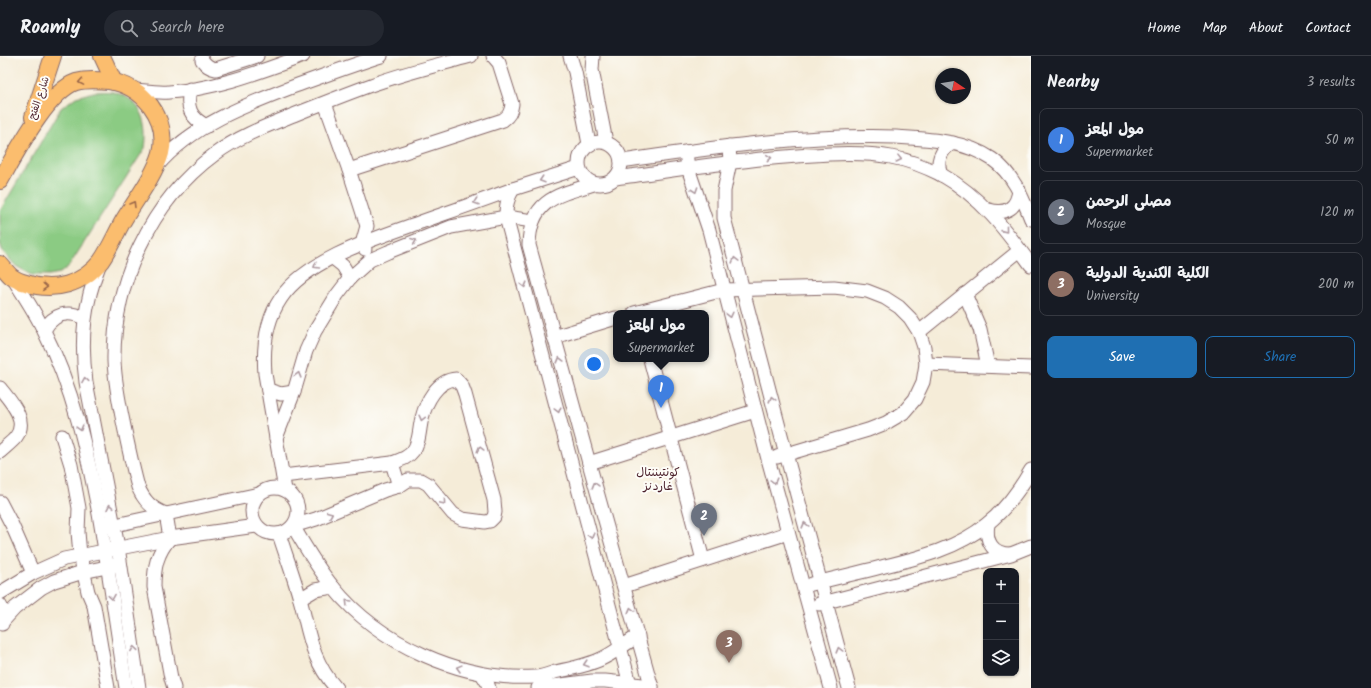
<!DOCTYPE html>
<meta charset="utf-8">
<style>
:root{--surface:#171b24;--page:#242831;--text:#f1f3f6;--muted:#9ea1a6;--line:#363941;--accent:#1f6fb2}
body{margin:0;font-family:Kalam,"Playpen Sans Arabic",sans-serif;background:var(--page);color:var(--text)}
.controls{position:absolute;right:12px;bottom:12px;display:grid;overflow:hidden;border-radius:8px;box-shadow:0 1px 3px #0004}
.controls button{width:36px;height:36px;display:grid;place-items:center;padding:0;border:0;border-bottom:1px solid var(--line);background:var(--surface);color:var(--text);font:20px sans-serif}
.compass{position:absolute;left:935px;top:12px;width:36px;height:36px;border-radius:50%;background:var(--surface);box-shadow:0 1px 3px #0004;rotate:102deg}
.you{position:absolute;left:594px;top:308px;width:14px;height:14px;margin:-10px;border:3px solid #fff;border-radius:50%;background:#1a73e8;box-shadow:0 0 0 6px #1a73e833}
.badge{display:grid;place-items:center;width:26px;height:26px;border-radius:50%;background:var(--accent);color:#fff;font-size:13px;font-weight:700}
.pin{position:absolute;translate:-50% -33px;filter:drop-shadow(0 1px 2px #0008)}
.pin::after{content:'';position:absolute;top:21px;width:14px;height:12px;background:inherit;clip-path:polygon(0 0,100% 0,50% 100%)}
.popup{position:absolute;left:613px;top:254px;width:96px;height:52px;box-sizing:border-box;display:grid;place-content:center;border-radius:8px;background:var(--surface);filter:drop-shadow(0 1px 3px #0005);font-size:13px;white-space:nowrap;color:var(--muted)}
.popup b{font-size:15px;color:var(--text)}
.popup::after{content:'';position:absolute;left:50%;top:100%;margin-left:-8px;border:8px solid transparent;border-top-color:var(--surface)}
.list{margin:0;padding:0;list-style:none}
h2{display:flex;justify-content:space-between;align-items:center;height:52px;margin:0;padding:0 16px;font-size:17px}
h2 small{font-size:13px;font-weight:400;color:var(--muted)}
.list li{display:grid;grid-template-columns:26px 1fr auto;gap:12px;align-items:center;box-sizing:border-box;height:64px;margin:0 8px 8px;padding:0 8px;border:1px solid var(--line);border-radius:8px}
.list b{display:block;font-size:15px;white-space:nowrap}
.list p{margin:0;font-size:13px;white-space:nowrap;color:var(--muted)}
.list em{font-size:13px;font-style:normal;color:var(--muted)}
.actions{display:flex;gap:8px;padding:12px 16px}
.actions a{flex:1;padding:9px 0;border:1px solid var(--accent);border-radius:8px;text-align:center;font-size:14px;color:var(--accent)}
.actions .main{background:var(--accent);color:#fff}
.icon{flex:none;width:22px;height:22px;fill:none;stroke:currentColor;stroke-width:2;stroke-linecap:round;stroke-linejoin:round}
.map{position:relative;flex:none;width:1031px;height:632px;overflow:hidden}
header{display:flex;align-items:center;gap:24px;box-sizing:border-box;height:56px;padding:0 20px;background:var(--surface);border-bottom:1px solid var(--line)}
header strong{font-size:19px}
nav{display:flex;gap:22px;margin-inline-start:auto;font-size:14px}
.search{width:280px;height:36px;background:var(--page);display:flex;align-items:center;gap:10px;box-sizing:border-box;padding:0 14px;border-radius:22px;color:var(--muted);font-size:15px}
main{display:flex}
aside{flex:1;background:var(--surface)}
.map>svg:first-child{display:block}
.green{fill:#8bcb83;stroke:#6a7557}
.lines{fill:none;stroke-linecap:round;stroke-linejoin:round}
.minor-casing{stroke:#866768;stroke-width:15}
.major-casing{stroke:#866768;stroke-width:18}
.minor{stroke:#fff;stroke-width:13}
.major{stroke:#fbbd6e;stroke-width:16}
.oneway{stroke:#9a6649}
.oneway2{stroke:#ae9aa0}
.labels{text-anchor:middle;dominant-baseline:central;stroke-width:4;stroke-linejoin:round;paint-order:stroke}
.street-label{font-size:10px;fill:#4a1f2b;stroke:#fdfcf7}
.quarter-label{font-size:12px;fill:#4a1f2b;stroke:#fdfcf7}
</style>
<header>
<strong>Roamly</strong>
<div class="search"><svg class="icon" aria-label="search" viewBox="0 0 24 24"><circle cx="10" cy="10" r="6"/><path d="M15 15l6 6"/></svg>Search here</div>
<nav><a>Home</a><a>Map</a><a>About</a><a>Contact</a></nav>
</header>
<main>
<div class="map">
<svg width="1031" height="632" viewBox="0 0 1031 632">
<rect width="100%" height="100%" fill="#fdfcf7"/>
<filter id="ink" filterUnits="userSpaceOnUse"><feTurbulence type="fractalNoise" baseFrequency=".025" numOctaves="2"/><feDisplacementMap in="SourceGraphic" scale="8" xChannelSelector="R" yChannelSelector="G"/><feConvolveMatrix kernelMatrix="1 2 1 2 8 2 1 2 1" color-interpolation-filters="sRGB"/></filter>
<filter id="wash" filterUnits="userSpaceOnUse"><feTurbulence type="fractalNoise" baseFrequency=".012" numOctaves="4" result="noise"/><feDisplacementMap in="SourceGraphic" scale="16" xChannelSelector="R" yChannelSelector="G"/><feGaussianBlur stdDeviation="0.9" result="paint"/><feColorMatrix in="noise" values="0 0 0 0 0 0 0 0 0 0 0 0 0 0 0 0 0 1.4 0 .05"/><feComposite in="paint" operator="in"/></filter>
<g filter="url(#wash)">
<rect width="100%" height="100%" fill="#f5ecd8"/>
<path class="green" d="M 94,36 C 100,36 107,35 113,36 C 142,43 149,66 145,92 L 69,210 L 60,217 L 49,219 L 32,219 L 16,210 L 3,196 L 0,187 L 0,155 L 61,52 L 76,41 Z"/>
</g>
<g filter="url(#ink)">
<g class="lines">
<defs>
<g id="minor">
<polyline points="570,0 575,16 589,88"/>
<polyline points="593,0 592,14 606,86"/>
<path d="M 202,4 C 206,9 209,12 216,13 L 257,0"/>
<path d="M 190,33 C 186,51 190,62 207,70"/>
<path d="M 135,34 C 146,35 158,37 169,36 C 216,33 259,16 303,0"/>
<polyline points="325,47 349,114 367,170 362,188 365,193"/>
<circle cx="600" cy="107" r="21"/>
<polyline points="729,90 730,106 724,135 724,162 786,398 849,632"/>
<polyline points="686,96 688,112 709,174 768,403 831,632"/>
<path d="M 621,105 C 712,92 803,78 896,81 C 927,83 965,84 992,103 C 1013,118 1022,140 1031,163"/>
<path d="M 157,110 C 192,69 245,49 295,30 C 323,20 352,9 381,0"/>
<path d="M 579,112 L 513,133 C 507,143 506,150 506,161 L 631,632"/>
<path d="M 349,114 L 503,64 C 509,60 511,56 512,48 L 499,7 L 493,0"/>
<path d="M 941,119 C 936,106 940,94 953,87"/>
<path d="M 616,122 C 676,114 736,104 797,100 C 827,98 860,95 891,101 C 908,104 926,111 942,119 C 981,141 1005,173 1031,209"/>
<path d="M 594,128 C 557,139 530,144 529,189 L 589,407 L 652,632"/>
<path d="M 989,154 C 1006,159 1017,152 1019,134"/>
<polyline points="333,202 343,210 350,222"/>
<path d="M 100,207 C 84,248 80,283 86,326 L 118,491 L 139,632"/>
<path d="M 13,222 C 24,240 36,257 44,275 C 73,332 87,395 99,458 C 109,516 117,574 126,632"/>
<polyline points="965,238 980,273 988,310"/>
<polyline points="634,257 724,234 834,231 867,235 885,242 899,251 910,262 919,276 924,291 926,308 923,326 915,343 903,357 886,367 868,374 777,401"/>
<path d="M 44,274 C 53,258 68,254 84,262"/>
<polyline points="919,276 1020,194"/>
<polyline points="554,281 616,262"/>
<polyline points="650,303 703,504"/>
<polyline points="926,308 1031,312"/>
<path d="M 0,332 C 10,345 29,364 16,381 C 12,386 5,391 0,396"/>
<polyline points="268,334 281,338 294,336"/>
<polyline points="62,380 71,409 79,452 78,476 80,499 88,536 94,550 108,632"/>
<polyline points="276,382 294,336 306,295 315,275 337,239 350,222 370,204 388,196 451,171 506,161 533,165"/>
<polyline points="392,407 399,430"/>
<polyline points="589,407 755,355"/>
<path d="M 283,420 L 392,407 C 400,404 408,402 413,395 C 420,386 419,373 422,362 C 426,346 437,324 456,323 L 462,330 L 465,338 L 494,444 L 495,456 L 494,461 L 490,465 L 485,466 L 462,463 L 453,458 L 428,428 L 421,424 L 408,424 L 399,430 L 385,434 L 316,463 L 293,470 C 304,489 319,514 333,531 C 379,588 461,625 535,621 C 541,621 549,618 555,616 C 570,613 585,610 599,604 C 613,598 625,588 638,580"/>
<circle cx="275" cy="455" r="23"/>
<path d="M 285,434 L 265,318 C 263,293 266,264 281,242 C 306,204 376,182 418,167 C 449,156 481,145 513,133"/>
<polyline points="0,446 12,469 33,517"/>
<path d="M 988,468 C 985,485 992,498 1010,498"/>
<polyline points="106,471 259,438"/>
<path d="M 279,478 C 286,500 294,521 300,543 C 309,576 311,604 336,632"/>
<path d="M 812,528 C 835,522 858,517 881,511 C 918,502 957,493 987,468 C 1005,454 1020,433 1031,414"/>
<polyline points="624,530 788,477"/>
<polyline points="0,537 33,517 64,503 170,482 256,470"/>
<polyline points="300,543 315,534 333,531"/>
<polyline points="819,548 1011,498 1031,490"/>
<polyline points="0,549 4,557 2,568"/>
<polyline points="4,564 15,552 41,532 54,525 83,516 116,509"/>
<polyline points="482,618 487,626 489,632"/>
<path d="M 174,632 L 171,622 L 154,531 C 154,511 157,497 170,482 L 166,458 C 152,453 144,445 138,431 C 133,413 129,394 125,375 C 120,351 115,329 114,305 C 113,226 151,145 215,98 C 239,80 269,69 296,58 C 321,48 346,38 371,29 C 404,17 437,9 471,0"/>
<polyline points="538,632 592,625 605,625 652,630"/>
</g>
<g id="major">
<polyline points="102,0 114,26"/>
<polyline points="33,61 53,0"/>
<path d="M 0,125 C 15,99 47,36 76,26 C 87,23 98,24 109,25 C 143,30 169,62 161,97 C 155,118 138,141 126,160 C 117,174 111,191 101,205 C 83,228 54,237 26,227 C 22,226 16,224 12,221 C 8,218 4,212 0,208"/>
</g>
</defs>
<use href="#minor" class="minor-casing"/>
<use href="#major" class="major-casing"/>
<use href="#minor" class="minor"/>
<use href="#major" class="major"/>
</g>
<defs><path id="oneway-chevron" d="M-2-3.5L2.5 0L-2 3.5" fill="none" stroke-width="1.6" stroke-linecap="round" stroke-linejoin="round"/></defs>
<g class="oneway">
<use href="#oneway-chevron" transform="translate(81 26) rotate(170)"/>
<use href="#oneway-chevron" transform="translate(133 148) rotate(-59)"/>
<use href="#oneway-chevron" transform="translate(45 231) rotate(4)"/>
</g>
<g class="oneway2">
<use href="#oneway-chevron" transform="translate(769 102) rotate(-5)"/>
<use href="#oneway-chevron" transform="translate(899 103) rotate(14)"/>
<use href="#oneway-chevron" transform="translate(542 124) rotate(162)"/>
<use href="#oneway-chevron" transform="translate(695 134) rotate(71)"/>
<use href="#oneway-chevron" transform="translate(476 146) rotate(161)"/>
<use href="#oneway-chevron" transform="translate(1005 174) rotate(51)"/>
<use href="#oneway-chevron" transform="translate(414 185) rotate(-22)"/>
<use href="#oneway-chevron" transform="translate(735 204) rotate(-105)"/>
<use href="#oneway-chevron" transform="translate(316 210) rotate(149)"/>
<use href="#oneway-chevron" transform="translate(524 229) rotate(75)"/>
<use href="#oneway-chevron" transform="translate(730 259) rotate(76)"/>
<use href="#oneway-chevron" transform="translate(560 304) rotate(-105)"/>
<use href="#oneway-chevron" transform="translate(298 319) rotate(-75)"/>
<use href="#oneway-chevron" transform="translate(85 324) rotate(-99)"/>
<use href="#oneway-chevron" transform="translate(772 343) rotate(-105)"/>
<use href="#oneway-chevron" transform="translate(558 354) rotate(75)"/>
<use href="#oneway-chevron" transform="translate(422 362) rotate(104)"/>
<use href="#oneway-chevron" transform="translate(80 372) rotate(74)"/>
<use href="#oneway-chevron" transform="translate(480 393) rotate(-105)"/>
<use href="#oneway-chevron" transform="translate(774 425) rotate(75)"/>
<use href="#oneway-chevron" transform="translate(595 429) rotate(-106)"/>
<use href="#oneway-chevron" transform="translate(443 446) rotate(50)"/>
<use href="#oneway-chevron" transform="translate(110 451) rotate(-101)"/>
<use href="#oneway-chevron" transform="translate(330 458) rotate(-23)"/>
<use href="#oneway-chevron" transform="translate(805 469) rotate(-105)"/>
<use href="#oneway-chevron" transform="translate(591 480) rotate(75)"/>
<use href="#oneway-chevron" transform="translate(112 541) rotate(81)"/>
<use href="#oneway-chevron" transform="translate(348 546) rotate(-135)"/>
<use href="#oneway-chevron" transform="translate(631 554) rotate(-105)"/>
<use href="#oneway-chevron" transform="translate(134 593) rotate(-99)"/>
<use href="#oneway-chevron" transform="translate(839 594) rotate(-105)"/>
<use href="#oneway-chevron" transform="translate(586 608) rotate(163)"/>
<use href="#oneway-chevron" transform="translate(459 612) rotate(-165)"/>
</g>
</g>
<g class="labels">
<g class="street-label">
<text transform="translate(39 42) rotate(-71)">شارع الفتح</text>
</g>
<g class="quarter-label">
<text x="658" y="416">كونتيننتال<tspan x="658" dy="14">غاردنز</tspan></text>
</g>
</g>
</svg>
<div class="controls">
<button>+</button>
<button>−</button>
<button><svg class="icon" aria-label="layers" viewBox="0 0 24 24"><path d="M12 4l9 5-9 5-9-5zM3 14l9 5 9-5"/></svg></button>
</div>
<svg class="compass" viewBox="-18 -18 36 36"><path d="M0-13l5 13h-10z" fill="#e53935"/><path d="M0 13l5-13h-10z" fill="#9ea1a6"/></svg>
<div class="you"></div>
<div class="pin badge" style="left:661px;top:352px;background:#3f7fe0">1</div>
<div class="popup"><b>مول المعز</b>Supermarket</div>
<div class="pin badge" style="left:704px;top:480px;background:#6b7280">2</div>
<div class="pin badge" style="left:729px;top:607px;background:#8d6e63">3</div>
</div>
<aside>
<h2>Nearby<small>3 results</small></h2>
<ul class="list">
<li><span class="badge" style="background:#3f7fe0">1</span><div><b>مول المعز</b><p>Supermarket</p></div><em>50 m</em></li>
<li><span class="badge" style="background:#6b7280">2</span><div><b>مصلى الرحمن</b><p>Mosque</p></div><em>120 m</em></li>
<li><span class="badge" style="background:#8d6e63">3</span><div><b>الكلية الكندية الدولية</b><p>University</p></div><em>200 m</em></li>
</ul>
<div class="actions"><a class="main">Save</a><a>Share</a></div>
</aside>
</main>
